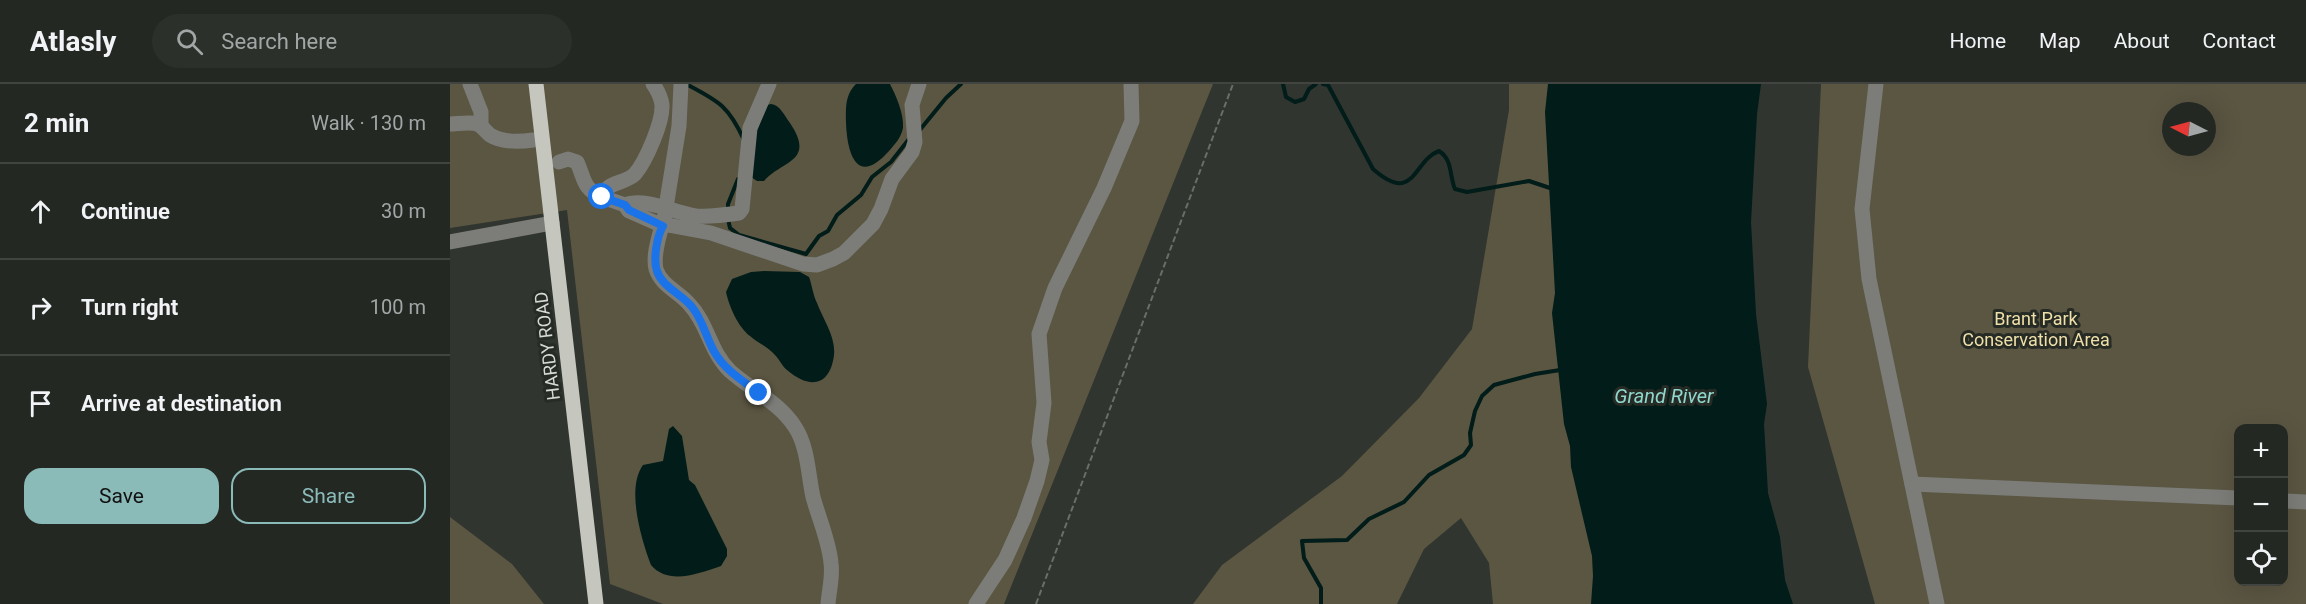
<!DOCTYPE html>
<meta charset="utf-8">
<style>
:root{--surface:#242823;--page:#2c302b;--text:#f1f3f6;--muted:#a3a6a6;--line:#414441;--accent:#8bbbb9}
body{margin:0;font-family:Roboto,sans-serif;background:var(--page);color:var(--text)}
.controls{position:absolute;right:18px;bottom:18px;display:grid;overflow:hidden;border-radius:12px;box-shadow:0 6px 24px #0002}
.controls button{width:54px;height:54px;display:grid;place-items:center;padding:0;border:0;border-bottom:2px solid var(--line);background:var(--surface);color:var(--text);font:30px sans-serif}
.compass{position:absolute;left:1712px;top:18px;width:54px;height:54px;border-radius:50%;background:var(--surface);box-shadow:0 6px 24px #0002;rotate:276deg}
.stop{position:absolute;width:18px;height:18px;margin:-14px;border:4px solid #1a73e8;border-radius:50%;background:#fff}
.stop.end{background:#1a73e8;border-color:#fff;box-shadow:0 2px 6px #0008}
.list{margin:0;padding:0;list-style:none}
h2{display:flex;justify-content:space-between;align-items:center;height:78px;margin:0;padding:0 24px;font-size:26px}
h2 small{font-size:20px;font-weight:400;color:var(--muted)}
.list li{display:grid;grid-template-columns:39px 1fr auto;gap:18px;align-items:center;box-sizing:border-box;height:96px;padding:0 24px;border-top:2px solid var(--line)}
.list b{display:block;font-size:22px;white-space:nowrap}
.list em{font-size:20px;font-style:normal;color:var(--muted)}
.actions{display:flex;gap:12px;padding:18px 24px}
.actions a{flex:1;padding:14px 0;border:2px solid var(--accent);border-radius:18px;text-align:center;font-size:21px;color:var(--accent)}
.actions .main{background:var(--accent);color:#111}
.icon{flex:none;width:33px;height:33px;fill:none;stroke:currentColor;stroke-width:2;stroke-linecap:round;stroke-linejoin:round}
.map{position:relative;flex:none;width:1856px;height:520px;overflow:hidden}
header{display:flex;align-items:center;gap:36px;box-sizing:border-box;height:84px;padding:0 30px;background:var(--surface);border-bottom:2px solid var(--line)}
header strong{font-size:28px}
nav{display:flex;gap:33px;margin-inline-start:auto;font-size:21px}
.search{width:420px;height:54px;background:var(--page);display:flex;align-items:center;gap:15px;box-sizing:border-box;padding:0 21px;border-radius:33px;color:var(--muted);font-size:22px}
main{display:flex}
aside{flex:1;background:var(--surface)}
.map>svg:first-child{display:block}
.green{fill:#5b5642;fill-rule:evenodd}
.water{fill:#011c19}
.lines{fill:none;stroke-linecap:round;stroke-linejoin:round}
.stream{stroke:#011c19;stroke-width:4}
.path{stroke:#6a6e69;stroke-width:2;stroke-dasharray:6 3;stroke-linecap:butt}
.minor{stroke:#7c7d79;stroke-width:15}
.major{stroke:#c5c7bf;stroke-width:15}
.route{stroke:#1a73e8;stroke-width:8}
.labels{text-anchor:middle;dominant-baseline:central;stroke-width:6;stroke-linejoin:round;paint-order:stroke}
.park-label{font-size:18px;fill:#efdfa8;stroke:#262b25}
.street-label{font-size:18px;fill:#d6d9d5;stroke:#262b25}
.water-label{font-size:20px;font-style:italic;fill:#8fd7cd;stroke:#262b25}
</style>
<header>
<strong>Atlasly</strong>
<div class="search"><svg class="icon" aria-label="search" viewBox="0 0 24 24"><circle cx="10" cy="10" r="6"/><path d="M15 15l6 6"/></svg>Search here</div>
<nav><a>Home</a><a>Map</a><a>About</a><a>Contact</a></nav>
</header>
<main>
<aside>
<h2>2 min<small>Walk · 130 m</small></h2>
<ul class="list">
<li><svg class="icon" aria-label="ahead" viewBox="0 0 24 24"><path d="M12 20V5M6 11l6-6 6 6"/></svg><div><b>Continue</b></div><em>30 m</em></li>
<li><svg class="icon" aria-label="right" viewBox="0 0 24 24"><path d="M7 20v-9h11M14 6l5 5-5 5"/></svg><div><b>Turn right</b></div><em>100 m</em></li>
<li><svg class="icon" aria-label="arrive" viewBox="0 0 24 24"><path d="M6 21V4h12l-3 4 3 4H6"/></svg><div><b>Arrive at destination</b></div></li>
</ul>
<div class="actions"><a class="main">Save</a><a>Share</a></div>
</aside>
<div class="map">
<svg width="1856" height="520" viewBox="0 0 1856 520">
<rect width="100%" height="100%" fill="#30352f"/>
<g class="green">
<polygon points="0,0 763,0 554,520 213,520 160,500 117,126 0,144"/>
<polygon points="1059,0 1100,0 1142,457 1146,520 1043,520 1039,479 1011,434 974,465 947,520 743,520 772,481 892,392 969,314 1022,245 1059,26"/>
<path d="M 1371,0 L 1856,0 L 1856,520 L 1425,520 L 1358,283 ZM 1721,27 L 1757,27 L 1757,63 L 1721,63 ZM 1788,344 L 1834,344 L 1834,498 L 1788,498 Z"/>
<polygon points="0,433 62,480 94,520 0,520"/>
</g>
<g class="water">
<path d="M 406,0 L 440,0 C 446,12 454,29 453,44 C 451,54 445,60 439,67 C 407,103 397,70 396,38 C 396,23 395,11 406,0 Z"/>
<polygon points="1098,0 1311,0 1307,30 1301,138 1306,230 1317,320 1314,340 1318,409 1330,453 1335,496 1343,520 1141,520 1143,492 1142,472 1121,383 1120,362 1114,340 1102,229 1105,209 1095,28"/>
<path d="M 321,20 C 330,21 334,31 340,39 C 366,78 332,76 314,97 L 307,97 L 301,93 L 302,59 L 317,21 Z"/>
<path d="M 314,187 L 350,188 L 359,193 C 362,201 363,211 367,219 C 373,235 386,253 384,271 C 380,303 359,305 337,286 C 332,282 330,276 325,271 C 318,263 308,259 300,252 C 288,243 279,222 276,208 L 282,195 L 301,188 Z"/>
<path d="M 223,342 L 232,352 L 239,396 L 245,401 L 277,465 L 277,472 L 271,482 C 249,489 219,502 201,481 C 191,455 176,404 193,381 L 213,377 L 219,345 Z"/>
</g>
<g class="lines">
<g class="stream">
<path d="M 236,0 C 268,17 278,21 294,56"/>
<polyline points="833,0 836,13 845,18 854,15 859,5 866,0"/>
<path d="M 873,0 L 878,1 L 923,85 C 965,122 963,76 989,67 C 1003,76 999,91 1005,105 L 1017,108 L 1079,97 L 1100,104"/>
<polyline points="469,47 496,14 511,0"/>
<polyline points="278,128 278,120 288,95"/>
<polyline points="278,135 280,144 289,151 356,170 369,152 378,147 387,131 411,111 422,93 441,78 459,55"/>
<polyline points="871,520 871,504 854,474 852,457 897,456 919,435 954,418 979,391 1014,371 1021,361 1020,349 1025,327 1032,312 1044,301 1085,290 1110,286"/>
</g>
<polyline class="path" points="586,520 783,0"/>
<g class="minor">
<polyline points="20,0 31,28 31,41"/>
<path d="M 203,0 C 208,7 211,13 212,21 C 213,38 196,77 185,90 C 175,100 156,97 152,113 L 175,121 C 194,113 226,129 246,132 C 260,133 275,131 289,129 L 292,125 L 300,44 L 319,0"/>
<polyline points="1426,0 1412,125 1419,195 1487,520"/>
<path d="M 0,40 C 8,40 22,37 29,41 C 33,43 36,48 40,51 C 53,59 69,58 83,56"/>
<path d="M 109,78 L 118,75 L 127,78 C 135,95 132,104 152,113"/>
<polyline points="175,121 179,127 213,142 229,42 231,0"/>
<polyline points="0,158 102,139"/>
<polyline points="1462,400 1788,414"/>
<polyline points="1834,417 1856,418"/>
<path d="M 378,520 C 379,506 383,493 381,479 C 379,457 369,435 363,413 C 358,390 358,363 345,343 C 329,318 301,306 280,287 C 260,268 258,240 240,221 C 230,208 211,202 206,185 C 203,172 208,157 211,145 L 213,142 L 218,141 L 261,149 L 353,180 L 367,181 L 383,175 L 394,169 L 423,140 L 431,125 L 442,95 L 462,68 L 465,58 L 462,21 L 469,0"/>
<polyline points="526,520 555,476 574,434 587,397 592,376 589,358 594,319 589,250 605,204 654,104 682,37 681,0"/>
</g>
<polyline class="major" points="86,0 146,520"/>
</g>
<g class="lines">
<path class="route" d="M 152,113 L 175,121 L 179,126 L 213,142 C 207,152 203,175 207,187 C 212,203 232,210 242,223 C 253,236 256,254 265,269 C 275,286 293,297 309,309"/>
</g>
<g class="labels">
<g class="park-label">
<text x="1586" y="234">Brant Park<tspan x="1586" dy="21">Conservation Area</tspan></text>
</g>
<g class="street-label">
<text transform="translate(97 262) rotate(-97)">HARDY ROAD</text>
</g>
<g class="water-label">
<text x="1214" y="312">Grand River</text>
</g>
</g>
</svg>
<div class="controls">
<button>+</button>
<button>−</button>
<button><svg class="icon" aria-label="locate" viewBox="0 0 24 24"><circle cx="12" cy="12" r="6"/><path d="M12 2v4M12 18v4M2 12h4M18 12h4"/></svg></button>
</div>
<svg class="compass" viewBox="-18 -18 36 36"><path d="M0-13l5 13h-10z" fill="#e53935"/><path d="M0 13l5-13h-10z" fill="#a3a6a6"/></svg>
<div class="stop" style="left:152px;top:113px"></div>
<div class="stop end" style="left:309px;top:309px"></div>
</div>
</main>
